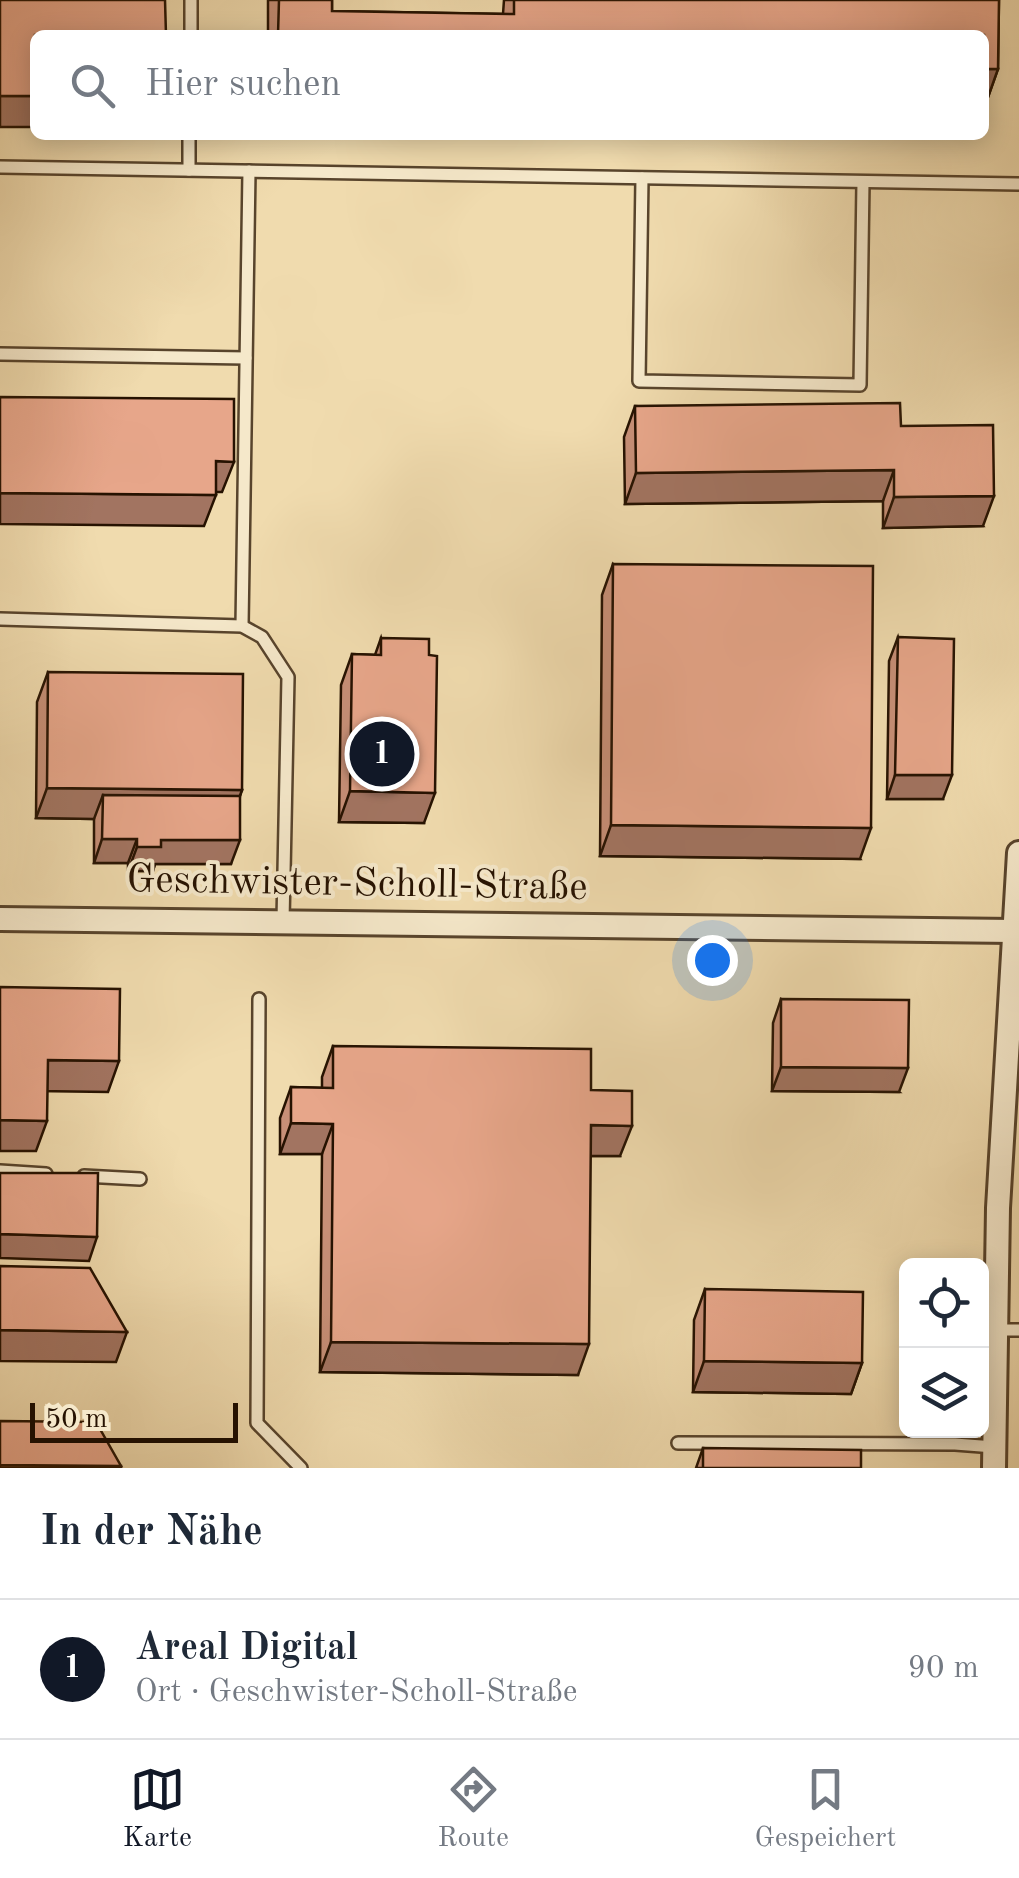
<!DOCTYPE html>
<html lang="de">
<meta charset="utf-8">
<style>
:root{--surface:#fff;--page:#f2f2f3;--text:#1f2937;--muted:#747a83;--line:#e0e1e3;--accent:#111827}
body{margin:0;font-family:"Old Standard TT",serif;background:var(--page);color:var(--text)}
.controls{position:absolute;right:30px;bottom:30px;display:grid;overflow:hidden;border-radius:15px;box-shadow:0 5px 25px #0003}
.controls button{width:90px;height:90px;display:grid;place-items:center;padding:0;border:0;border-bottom:2px solid var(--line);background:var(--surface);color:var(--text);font:50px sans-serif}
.scale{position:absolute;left:30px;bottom:25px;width:208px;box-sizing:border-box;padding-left:10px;border:5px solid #261201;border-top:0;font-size:28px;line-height:35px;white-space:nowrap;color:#261201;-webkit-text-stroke:8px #f5e8ca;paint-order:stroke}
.you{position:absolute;left:712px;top:960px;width:35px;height:35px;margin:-25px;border:8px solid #fff;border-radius:50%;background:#1a73e8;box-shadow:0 0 0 15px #1a73e833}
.badge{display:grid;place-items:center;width:65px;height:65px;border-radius:50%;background:var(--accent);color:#fff;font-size:32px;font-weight:700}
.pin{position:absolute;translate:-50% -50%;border:5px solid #fff;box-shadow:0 2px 10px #0006}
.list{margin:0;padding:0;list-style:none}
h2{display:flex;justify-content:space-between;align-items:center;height:130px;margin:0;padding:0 40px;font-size:42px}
h2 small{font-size:32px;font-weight:400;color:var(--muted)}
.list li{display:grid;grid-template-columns:65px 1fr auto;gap:30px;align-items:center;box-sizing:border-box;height:140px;padding:0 40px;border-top:2px solid var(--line)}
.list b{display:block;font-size:38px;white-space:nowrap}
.list p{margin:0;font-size:32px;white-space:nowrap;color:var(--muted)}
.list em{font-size:32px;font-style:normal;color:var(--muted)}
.icon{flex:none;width:55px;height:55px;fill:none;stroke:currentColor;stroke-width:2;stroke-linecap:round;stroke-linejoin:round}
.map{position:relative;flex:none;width:1019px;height:1468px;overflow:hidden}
.search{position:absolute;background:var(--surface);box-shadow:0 5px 25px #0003;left:30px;right:30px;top:30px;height:110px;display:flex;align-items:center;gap:25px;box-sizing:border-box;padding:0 35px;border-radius:15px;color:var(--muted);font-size:38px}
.sheet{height:270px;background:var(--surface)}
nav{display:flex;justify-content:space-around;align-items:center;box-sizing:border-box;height:140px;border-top:2px solid var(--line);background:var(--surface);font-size:28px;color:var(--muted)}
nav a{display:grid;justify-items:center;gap:5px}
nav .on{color:var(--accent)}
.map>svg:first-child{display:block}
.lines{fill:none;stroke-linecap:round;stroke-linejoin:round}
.service-casing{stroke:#58442c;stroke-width:16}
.minor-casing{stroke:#58442c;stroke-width:28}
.service{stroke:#f5e8ca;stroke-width:11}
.minor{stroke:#f5e8ca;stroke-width:22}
.wall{fill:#c78f77;stroke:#261201;stroke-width:2.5}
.shaded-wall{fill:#a27461;stroke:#261201;stroke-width:2.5}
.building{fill:#e7a68a;stroke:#261201;stroke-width:2.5}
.labels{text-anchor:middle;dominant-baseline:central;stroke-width:8;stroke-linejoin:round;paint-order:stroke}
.street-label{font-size:40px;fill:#261201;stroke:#f5e8ca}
</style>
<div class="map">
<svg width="1019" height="1468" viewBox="0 0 1019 1468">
<rect width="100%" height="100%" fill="#f0dbae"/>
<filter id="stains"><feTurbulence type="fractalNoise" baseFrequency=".002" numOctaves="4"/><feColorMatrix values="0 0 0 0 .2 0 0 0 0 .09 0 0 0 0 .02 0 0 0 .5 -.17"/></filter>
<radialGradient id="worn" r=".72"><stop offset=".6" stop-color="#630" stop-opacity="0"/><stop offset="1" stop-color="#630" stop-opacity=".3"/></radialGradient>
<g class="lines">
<defs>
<g id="service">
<polyline points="191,35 191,0"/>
<polyline points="0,167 1019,184"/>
<polyline points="189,170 189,135"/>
<polyline points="642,178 639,381 860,385 863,182"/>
<polyline points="0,354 246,358"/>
<polyline points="0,619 242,626 262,637 288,677 283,921"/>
<polyline points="242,626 249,171"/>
<polyline points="259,999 257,1423 301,1468"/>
<polyline points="0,1171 46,1174"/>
<polyline points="84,1176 140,1179"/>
<polyline points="996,1330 1019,1330"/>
<polyline points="678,1443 955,1444 994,1447"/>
</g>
<g id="minor">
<polyline points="0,919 1013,931"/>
<polyline points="994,1468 998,1208 1019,853"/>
</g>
</defs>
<use href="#service" class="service-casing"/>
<use href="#minor" class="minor-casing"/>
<use href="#service" class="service"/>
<use href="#minor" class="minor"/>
</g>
<g class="wall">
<polygon points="268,0 332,0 332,11 503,14 504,0 999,0 998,69 987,100 984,35 268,35"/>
<polygon points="635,406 901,426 983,526 883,528 883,501 625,504 624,437"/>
<polygon points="613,564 860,859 600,856 602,595"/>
<polygon points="898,637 943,799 887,799 889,661"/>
<polygon points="381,638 424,823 339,822 341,685 352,654 375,655"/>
<polygon points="48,672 242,790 240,796 231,864 155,864 153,871 128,871 128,863 94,863 94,819 36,818 37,702"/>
<polygon points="781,999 899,1092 772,1091 773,1023"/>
<polygon points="333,1046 591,1090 620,1156 590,1156 578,1375 320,1372 322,1154 280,1154 280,1118 291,1087 322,1088 322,1077"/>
<polygon points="705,1289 862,1363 851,1394 693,1392 694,1320"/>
<polygon points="703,1448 861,1468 696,1468"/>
</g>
<g class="shaded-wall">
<polygon points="984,69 998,69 987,100 984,100"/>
<rect x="0" y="96" width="35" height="31"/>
<polygon points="216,461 234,462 222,492 205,492"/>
<polygon points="894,470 883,501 625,504 636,473"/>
<polygon points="0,493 216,495 204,526 0,524"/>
<polygon points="994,496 983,526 883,528 894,497"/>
<polygon points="895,775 952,775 943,799 887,799"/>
<polygon points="47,788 242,790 231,820 103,795 94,819 36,818"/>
<polygon points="350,791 435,793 424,823 339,822"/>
<polygon points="611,825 871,828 860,859 600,856"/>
<polygon points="102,839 137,839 128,863 94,863"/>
<polygon points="161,840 240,840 231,864 155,864 153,871 128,871 137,847"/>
<polygon points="48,1060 119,1061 108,1092 37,1091"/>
<polygon points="781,1067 908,1068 899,1092 772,1091"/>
<polygon points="0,1120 47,1121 36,1151 0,1151"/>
<polygon points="291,1123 333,1124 322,1154 280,1154"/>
<polygon points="591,1125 632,1126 620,1156 579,1156"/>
<polygon points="0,1234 97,1237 89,1261 0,1258"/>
<polygon points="0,1330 127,1332 116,1362 0,1361"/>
<polygon points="331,1342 589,1344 578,1375 320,1372"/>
<polygon points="704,1361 862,1363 851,1394 693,1392"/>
<polygon points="0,1465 121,1466 121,1468 0,1468"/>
</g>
<g class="building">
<polygon points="0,0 165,0 166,35 35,35 35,96 0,96"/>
<polygon points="279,0 332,0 332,11 514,14 514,0 999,0 998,69 984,69 984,35 278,35"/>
<polygon points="0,397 234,399 234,462 216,461 216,495 0,493"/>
<polygon points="900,403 901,426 993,425 994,496 894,497 894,470 636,473 635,406"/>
<polygon points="613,564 873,566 871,828 611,825"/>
<polygon points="898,637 954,639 952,775 895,775"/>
<polygon points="381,638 429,639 429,655 437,656 435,793 350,791 352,654 381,655"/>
<polygon points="48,672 243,674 242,790 47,788"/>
<polygon points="103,795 240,796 240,840 161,840 161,847 137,847 137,839 102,839"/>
<polygon points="0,987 120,989 119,1061 48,1060 47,1121 0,1120"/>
<polygon points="781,999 909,1000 908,1068 781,1067"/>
<polygon points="333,1046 591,1049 591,1090 632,1091 632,1126 591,1125 589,1344 331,1342 333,1124 291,1123 291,1087 333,1088"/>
<polygon points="0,1173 98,1173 97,1237 0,1234"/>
<polygon points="0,1266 90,1268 127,1332 0,1330"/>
<polygon points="705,1289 863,1292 862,1363 704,1361"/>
<polygon points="0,1421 96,1422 121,1466 0,1465"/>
<polygon points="703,1448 861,1450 861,1468 703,1468"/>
</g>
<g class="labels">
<g class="street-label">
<text transform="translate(357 885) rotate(1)">Geschwister-Scholl-Straße</text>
</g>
</g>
<rect width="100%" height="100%" filter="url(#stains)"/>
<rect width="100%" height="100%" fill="url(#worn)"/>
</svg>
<div class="controls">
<button><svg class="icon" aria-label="locate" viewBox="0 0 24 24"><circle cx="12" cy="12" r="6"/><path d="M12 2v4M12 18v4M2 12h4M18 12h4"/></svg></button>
<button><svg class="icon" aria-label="layers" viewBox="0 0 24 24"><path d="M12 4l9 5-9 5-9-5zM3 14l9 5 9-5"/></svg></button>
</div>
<div class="scale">50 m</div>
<div class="you"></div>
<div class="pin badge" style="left:382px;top:754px">1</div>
<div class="search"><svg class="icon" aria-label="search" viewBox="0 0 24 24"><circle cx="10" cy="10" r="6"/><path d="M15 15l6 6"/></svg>Hier suchen</div>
</div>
<section class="sheet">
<h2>In der Nähe<small></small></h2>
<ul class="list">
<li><span class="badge">1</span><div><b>Areal Digital</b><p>Ort · Geschwister-Scholl-Straße</p></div><em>90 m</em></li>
</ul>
</section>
<nav>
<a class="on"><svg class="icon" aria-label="map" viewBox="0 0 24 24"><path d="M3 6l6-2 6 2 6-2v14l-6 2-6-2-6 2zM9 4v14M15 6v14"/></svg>Karte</a>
<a><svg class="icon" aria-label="directions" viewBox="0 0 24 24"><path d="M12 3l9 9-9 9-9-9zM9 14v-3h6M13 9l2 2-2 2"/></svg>Route</a>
<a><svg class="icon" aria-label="saved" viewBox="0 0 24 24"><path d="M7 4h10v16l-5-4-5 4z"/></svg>Gespeichert</a>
</nav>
